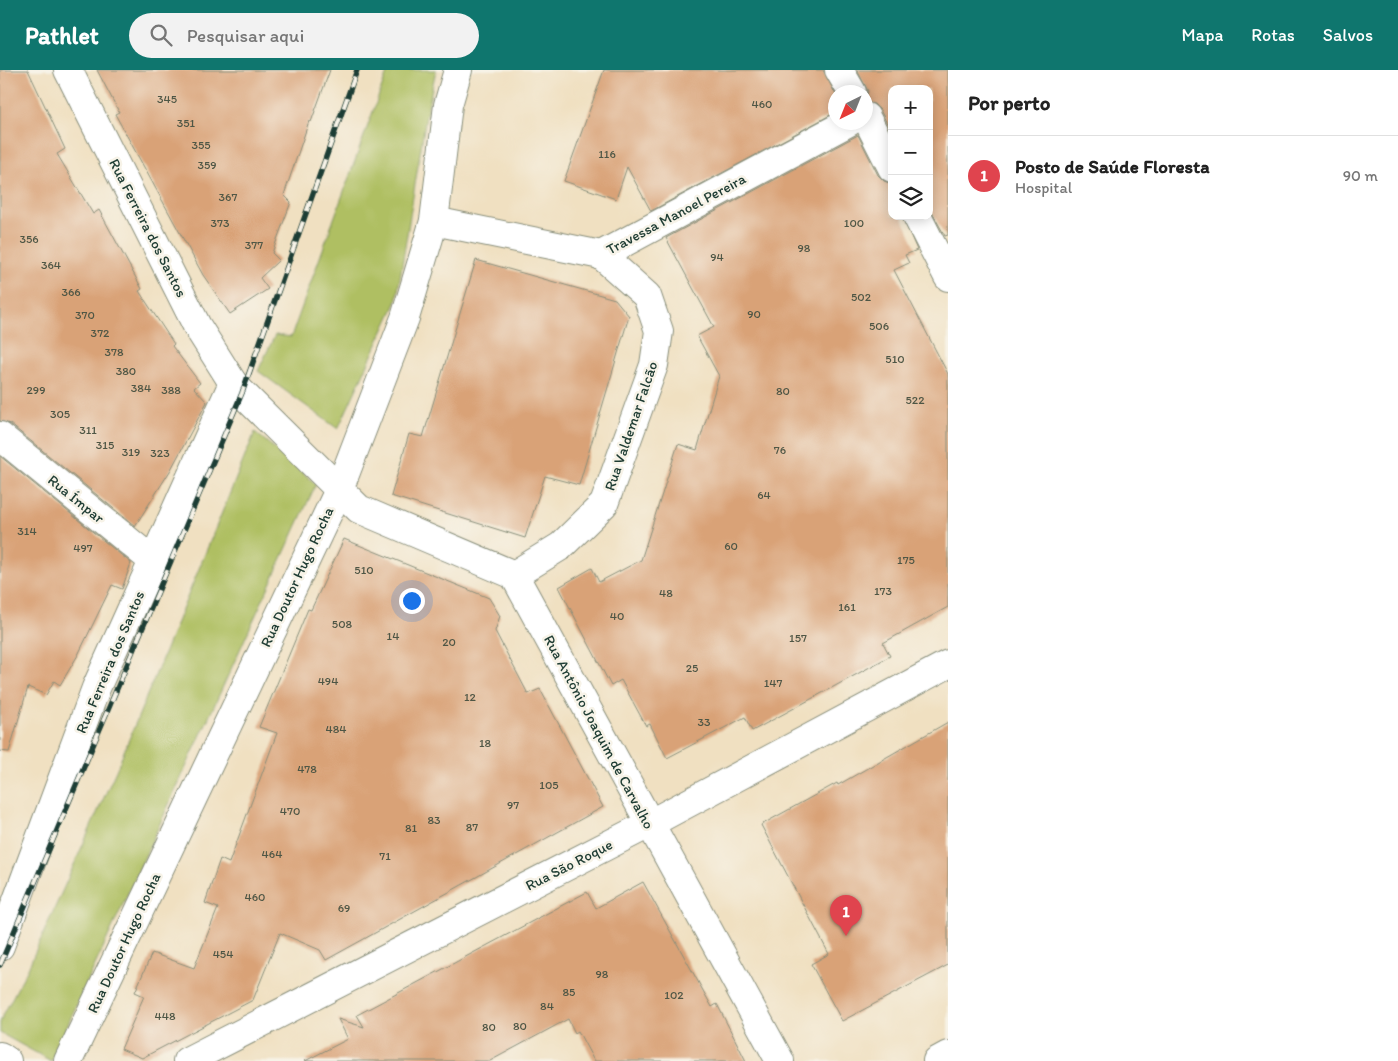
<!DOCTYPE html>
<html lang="pt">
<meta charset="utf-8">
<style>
:root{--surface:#fff;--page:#f2f2f2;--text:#222;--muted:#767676;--line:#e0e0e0;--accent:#0f766e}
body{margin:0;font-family:Itim,sans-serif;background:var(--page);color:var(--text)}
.controls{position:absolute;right:15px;top:15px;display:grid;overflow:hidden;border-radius:10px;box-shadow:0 2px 12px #0003}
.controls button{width:45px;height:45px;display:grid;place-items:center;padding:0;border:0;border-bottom:1px solid var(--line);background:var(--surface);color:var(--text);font:25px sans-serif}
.compass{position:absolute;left:828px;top:15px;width:45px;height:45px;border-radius:50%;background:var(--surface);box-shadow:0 2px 12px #0003;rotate:223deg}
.you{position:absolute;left:411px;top:530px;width:18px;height:18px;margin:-12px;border:4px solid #fff;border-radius:50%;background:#1a73e8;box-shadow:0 0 0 8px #1a73e833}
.badge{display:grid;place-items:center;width:32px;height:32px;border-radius:50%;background:var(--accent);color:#fff;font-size:16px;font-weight:700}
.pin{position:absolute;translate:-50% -41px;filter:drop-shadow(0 1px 2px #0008)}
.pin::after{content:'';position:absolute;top:26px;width:18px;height:15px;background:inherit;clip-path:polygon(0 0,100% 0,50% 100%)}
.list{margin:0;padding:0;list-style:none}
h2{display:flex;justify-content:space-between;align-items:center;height:65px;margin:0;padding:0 20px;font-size:21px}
h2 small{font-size:16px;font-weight:400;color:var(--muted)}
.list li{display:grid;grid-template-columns:32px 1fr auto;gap:15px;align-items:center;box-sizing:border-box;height:80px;padding:0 20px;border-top:1px solid var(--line)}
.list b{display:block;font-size:19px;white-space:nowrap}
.list p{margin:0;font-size:16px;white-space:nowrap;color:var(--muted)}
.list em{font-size:16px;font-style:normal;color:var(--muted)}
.icon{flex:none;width:28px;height:28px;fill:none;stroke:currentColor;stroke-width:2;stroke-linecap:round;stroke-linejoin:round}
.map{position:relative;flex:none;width:948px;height:991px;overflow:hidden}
header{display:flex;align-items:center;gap:30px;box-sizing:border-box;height:70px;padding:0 25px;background:var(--accent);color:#fff}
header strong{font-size:24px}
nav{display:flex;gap:28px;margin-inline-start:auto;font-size:18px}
.search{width:350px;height:45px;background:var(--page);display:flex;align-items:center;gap:12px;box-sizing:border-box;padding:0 18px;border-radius:28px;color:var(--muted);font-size:19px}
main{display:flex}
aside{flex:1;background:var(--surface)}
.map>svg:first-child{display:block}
.green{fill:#afbf62;stroke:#677e4b}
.building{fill:#d9a277}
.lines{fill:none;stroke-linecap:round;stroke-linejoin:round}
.minor-casing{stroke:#888e7a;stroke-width:30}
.minor{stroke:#fff;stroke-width:28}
.rail-casing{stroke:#1f3d34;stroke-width:5.5}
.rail{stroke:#f7f3e8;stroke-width:4;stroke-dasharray:11;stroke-linecap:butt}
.labels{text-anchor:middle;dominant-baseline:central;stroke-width:5;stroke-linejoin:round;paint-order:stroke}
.number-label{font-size:12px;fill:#4e5645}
.street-label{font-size:15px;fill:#1f3d34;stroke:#f7f3e8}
</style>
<header>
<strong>Pathlet</strong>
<div class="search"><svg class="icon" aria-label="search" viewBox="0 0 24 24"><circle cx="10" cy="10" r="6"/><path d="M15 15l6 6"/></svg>Pesquisar aqui</div>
<nav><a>Mapa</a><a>Rotas</a><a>Salvos</a></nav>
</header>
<main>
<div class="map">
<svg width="948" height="991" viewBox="0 0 948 991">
<rect width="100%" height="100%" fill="#f7f3e8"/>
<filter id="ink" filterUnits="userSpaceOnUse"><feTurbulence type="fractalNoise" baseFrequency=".02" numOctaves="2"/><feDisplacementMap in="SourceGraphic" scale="10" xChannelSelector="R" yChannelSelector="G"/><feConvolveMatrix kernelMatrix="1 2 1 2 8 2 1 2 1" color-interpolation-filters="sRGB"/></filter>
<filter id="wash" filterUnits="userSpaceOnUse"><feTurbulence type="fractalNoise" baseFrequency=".0096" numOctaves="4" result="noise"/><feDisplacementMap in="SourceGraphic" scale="20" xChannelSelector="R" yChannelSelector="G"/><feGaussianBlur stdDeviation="1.12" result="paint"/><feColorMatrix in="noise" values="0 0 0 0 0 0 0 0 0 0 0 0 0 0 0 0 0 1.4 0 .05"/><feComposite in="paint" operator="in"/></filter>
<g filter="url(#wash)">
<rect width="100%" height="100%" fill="#f0e0c1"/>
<g class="green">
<polygon points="388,0 436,0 426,46 396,233 338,359 258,301 275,265 291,267"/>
<polygon points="255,362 316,414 51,991 0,963 0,951 28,898 118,696"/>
</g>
<g id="blocks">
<g class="building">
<polygon points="0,0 28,0 65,79 57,84 93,144 99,140 142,219 139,221 174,274 172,276 200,313 194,318 207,332 170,401 135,456 10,354 0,351"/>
<polygon points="97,0 330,0 311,52 309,51 284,125 291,132 272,183 279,190 260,208 268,219 230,244 203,205 115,44 119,42"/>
<polygon points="604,0 823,0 836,25 836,42 651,141 627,97 616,129 564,111"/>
<polygon points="857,0 948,0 948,165 945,166 929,137 929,19 892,19 892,63 880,40 874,34 866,32 868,21"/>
<polygon points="858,65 878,105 884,111 892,114 892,146 902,146 917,180 905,185 909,193 894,200 948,304 948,537 883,573 890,586 848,609 752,661 745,647 667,688 650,654 646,656 621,610 611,616 559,517 592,498 599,512 641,490 678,374 697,380 719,306 697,266 714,257 666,168"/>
<polygon points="476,190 615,229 629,246 579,415 545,406 525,468 391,426 409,364 423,367"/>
<polygon points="0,386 131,493 122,519 112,515 78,585 60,615 54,611 46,625 28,617 9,682 0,681"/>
<polygon points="344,469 489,528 500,546 495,561 528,624 540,619 603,737 326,890 320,880 280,863 253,930 142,988 121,979 144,926 135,922 152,883 194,898 218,838 205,833 220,789 229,793 277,663 259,657 308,539 311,540"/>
<polygon points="948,652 948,895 842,951 811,894 829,884 761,755 837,713 838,715"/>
<polygon points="643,812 712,937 717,934 746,991 594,991 578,961 575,963 568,949 490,991 305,991 348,969 338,949 364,957 357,945 587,822 596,838"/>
</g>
</g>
</g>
<g filter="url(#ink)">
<use href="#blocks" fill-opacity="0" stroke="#888e7a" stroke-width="1"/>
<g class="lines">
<defs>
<g id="minor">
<polyline points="68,0 197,256 233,313 242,323 359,439 514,505 780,991"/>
<polyline points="839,0 852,22"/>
<polyline points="866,47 892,98"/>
<polyline points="917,146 948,207"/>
<polyline points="434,151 601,185 849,52"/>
<polyline points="0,366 153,491"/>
<polyline points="514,505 561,476 604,434 654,295 659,261 647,226 601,185"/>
<polyline points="0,876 96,618 233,313"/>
<polyline points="0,986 7,991"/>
<polyline points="68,991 339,420 405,248 434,151 448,35 458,0"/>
<polyline points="187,991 649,754 948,594"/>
<polyline points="937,991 948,985"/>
</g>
</defs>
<use href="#minor" class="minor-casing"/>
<use href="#minor" class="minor"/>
<defs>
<polyline id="rail" points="0,895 242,323 357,0"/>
</defs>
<use href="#rail" class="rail-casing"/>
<use href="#rail" class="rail"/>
</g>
</g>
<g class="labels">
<g class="number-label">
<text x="167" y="29">345</text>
<text x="762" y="34">460</text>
<text x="186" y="53">351</text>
<text x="201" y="75">355</text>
<text x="607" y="84">116</text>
<text x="207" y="95">359</text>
<text x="228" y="127">367</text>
<text x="220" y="153">373</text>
<text x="854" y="153">100</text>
<text x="29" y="169">356</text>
<text x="254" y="175">377</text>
<text x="804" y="178">98</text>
<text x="717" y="187">94</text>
<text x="51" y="195">364</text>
<text x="71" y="222">366</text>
<text x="861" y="227">502</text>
<text x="754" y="244">90</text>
<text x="85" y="245">370</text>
<text x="879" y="256">506</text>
<text x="100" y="263">372</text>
<text x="114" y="282">378</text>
<text x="895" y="289">510</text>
<text x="126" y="301">380</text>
<text x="141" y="318">384</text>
<text x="36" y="320">299</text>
<text x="171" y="320">388</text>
<text x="783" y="321">80</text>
<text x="915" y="330">522</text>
<text x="60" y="344">305</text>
<text x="88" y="360">311</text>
<text x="105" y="375">315</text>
<text x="780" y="380">76</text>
<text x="131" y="382">319</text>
<text x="160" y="383">323</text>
<text x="764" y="425">64</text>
<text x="27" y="461">314</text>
<text x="731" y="476">60</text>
<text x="83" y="478">497</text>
<text x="906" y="490">175</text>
<text x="364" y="500">510</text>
<text x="883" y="521">173</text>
<text x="666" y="523">48</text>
<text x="847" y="537">161</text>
<text x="617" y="546">40</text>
<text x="342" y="554">508</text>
<text x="393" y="566">14</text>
<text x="798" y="568">157</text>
<text x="449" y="572">20</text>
<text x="692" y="598">25</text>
<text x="328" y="611">494</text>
<text x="773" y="613">147</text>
<text x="470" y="627">12</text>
<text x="704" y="652">33</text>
<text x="336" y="659">484</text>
<text x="485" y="673">18</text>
<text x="307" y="699">478</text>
<text x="549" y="715">105</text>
<text x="513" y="735">97</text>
<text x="290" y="741">470</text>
<text x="434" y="750">83</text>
<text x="472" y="757">87</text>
<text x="411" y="758">81</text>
<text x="272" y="784">464</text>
<text x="385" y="786">71</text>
<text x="255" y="827">460</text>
<text x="344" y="838">69</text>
<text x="223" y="884">454</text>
<text x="602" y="904">98</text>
<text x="569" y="922">85</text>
<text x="674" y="925">102</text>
<text x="547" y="936">84</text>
<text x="165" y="946">448</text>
<text x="520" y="956">80</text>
<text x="489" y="957">80</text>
</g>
<g class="street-label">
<text transform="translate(676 144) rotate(-28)">Travessa Manoel Pereira</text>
<text transform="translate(148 158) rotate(63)">Rua Ferreira dos Santos</text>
<text transform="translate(631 356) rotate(-71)">Rua Valdemar Falcão</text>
<text transform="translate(76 429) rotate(39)">Rua Ímpar</text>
<text transform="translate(297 507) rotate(-65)">Rua Doutor Hugo Rocha</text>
<text transform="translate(110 592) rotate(-67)">Rua Ferreira dos Santos</text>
<text transform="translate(599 662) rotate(62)">Rua Antônio Joaquim de Carvalho</text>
<text transform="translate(569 795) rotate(-27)">Rua São Roque</text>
<text transform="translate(124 873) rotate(-65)">Rua Doutor Hugo Rocha</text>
</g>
</g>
</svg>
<div class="controls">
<button>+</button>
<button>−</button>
<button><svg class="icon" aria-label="layers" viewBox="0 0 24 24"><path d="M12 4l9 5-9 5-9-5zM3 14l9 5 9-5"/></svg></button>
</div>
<svg class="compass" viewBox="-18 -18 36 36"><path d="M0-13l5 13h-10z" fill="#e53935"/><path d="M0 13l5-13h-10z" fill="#767676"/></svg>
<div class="you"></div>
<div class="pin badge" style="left:846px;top:866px;background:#e0444e">1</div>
</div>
<aside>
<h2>Por perto<small></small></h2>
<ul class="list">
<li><span class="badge" style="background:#e0444e">1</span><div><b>Posto de Saúde Floresta</b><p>Hospital</p></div><em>90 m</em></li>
</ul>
</aside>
</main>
